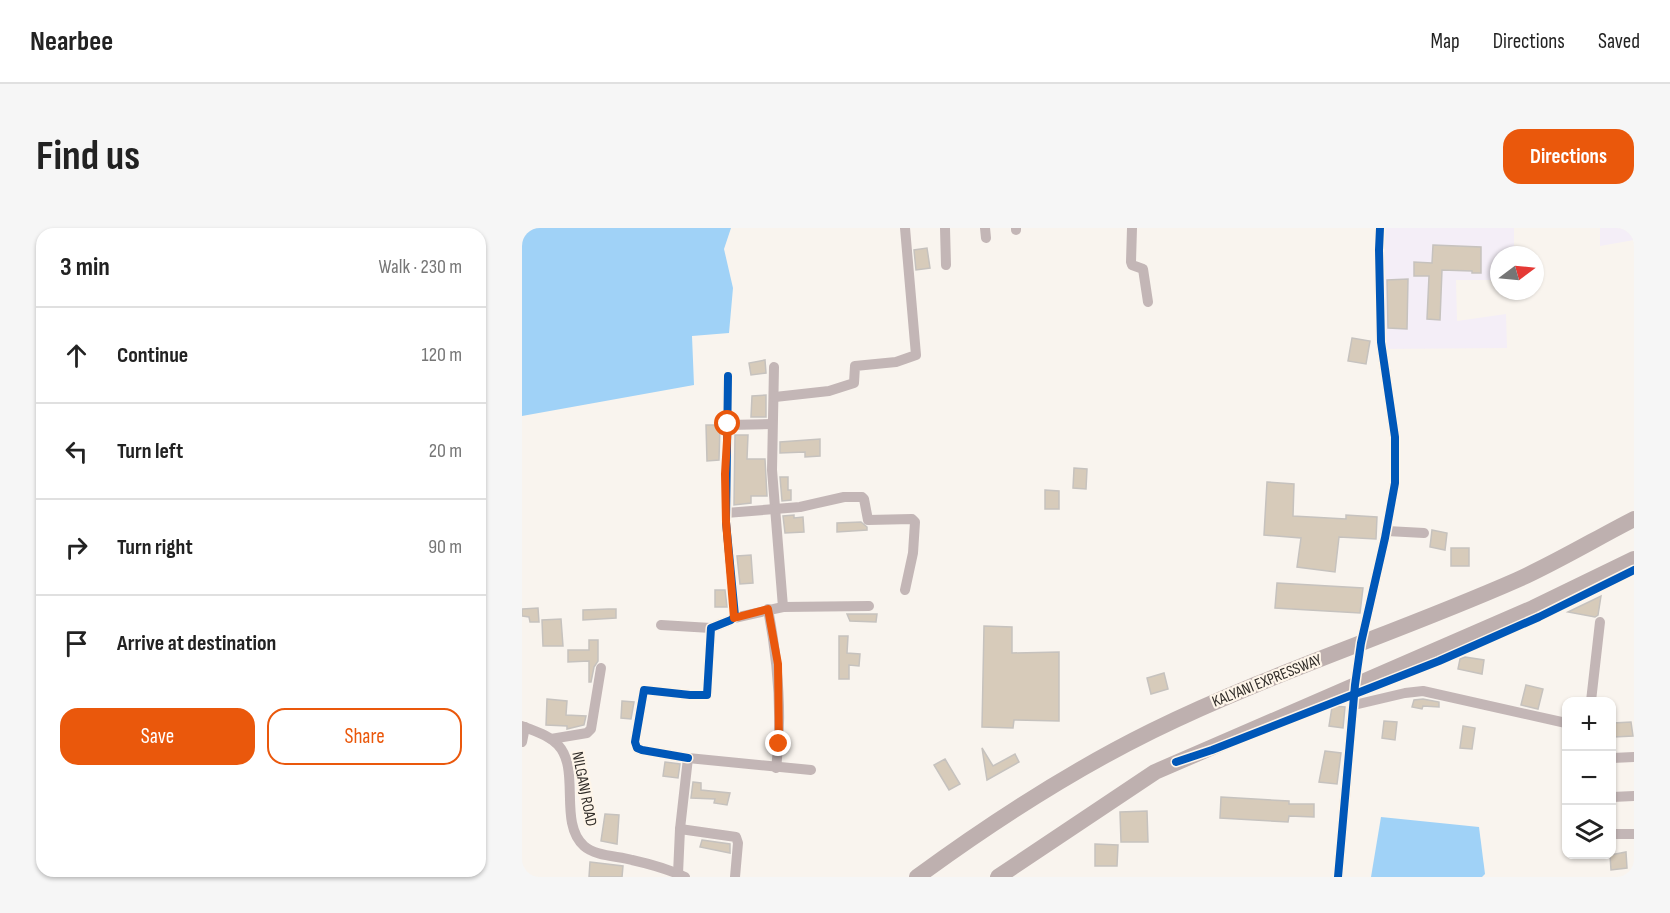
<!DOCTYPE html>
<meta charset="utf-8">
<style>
:root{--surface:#fff;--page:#f6f6f6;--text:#222;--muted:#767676;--line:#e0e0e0;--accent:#ea580c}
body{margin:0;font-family:"Sofia Sans Condensed",sans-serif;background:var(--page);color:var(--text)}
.controls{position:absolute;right:18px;bottom:18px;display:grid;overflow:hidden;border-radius:12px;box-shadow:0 2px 4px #0004}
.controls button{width:54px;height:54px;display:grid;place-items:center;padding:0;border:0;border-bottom:2px solid var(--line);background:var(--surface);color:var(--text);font:30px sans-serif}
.compass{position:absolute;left:968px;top:18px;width:54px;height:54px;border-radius:50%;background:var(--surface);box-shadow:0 2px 4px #0004;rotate:74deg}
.stop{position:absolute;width:18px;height:18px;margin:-14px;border:4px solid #ea580c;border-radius:50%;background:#fff}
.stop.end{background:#ea580c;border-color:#fff;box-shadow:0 2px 6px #0008}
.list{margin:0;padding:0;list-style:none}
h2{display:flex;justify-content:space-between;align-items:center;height:78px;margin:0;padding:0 24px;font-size:26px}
h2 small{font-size:20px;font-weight:400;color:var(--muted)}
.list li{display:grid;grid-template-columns:39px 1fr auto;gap:18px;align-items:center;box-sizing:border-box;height:96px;padding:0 24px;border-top:2px solid var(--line)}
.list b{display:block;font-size:22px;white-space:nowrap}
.list em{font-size:20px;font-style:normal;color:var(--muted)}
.actions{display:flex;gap:12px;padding:18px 24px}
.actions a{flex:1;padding:14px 0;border:2px solid var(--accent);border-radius:18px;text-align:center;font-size:21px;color:var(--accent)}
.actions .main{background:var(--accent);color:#fff}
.icon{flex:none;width:33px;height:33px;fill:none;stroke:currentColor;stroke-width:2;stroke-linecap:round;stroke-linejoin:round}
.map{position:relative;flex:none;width:1112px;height:649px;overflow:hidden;border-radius:18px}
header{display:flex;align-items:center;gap:36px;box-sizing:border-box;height:84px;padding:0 30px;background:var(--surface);border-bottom:2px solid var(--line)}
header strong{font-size:28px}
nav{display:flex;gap:33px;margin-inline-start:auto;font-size:21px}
.intro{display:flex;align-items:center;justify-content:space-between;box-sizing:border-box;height:144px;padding:0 36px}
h1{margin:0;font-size:42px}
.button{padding:15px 27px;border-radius:18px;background:var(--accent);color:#fff;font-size:21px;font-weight:700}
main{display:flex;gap:36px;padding:0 36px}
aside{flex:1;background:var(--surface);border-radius:18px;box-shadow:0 2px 4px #0004}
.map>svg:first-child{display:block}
.industrial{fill:#f4eef7}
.water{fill:#a0d2f7}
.building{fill:#d7cbba;stroke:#c6c2be;stroke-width:1.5}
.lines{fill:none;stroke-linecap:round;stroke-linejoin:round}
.minor{stroke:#c3b6b6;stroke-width:10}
.highway{stroke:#beb0af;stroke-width:16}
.cycleway-casing{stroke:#fef5e9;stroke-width:11}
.cycleway{stroke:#0057b8;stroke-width:8}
.route{stroke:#ea580c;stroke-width:8}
.labels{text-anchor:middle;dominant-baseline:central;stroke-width:4.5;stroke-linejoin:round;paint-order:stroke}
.street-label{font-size:16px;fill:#312d29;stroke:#fef5e9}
</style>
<header>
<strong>Nearbee</strong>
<nav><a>Map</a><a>Directions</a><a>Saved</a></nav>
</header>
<div class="intro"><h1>Find us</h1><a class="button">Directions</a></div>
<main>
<aside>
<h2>3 min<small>Walk · 230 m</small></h2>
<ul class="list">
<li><svg class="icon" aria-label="ahead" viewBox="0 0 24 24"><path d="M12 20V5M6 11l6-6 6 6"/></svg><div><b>Continue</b></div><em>120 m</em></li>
<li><svg class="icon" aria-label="left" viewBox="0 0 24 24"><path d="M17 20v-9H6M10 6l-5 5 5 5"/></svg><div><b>Turn left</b></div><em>20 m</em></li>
<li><svg class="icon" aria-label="right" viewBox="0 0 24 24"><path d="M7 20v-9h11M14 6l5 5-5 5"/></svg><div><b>Turn right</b></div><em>90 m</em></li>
<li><svg class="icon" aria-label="arrive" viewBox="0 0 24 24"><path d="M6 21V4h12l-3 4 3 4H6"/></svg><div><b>Arrive at destination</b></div></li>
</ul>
<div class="actions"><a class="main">Save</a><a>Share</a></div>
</aside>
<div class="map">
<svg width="1112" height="649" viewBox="0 0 1112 649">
<rect width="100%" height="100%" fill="#f9f4ee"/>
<g class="industrial">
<polygon points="861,0 992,0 992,27 977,27 977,52 934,52 935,93 984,86 985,120 861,121"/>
<polygon points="1078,0 1112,0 1112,12 1078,18"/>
</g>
<g class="water">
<polygon points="0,0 209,0 202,21 211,60 207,105 170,108 172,157 0,188"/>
<polygon points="859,589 957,599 963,646 960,649 849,649"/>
</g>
<g class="building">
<polygon points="911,17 959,19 959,45 950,45 950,43 920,42 918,92 905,91 907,48 892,48 892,34 910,35"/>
<polygon points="405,20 408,40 394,42 392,22"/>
<polygon points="886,51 885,101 866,100 865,52"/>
<polygon points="830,110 848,113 844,136 826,133"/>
<polygon points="243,132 244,145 229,147 227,135"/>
<polygon points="244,167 244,189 229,189 230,168"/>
<polygon points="184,197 198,197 197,232 185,233"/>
<polygon points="213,207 226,207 225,231 243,231 245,268 229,268 229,275 212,277"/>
<polygon points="298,211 298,228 283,229 283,224 258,225 258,214"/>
<polygon points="552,240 565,241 564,261 551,260"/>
<polygon points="258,249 266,249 266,262 269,262 269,272 260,273"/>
<polygon points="745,254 772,256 771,288 824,291 824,287 855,289 854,311 817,309 813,344 775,339 779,310 742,307"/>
<polygon points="523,262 537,263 537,281 523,281"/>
<polygon points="272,287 272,290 281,289 282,304 263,305 261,288"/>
<polygon points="339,294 345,299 345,302 315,304 315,295"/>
<polygon points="910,302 925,305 923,322 908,319"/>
<rect x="929" y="320" width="18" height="18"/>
<polygon points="229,327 231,355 218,356 215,328"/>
<polygon points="755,355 841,360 838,385 753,380"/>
<polygon points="193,362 203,362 205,379 193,379"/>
<polygon points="1079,368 1076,387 1073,389 1046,384"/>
<polygon points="16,380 17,394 8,394 7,389 0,388 0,381"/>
<polygon points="87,381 94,381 94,390 61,392 61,382"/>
<polygon points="325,386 355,386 354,394 328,393"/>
<polygon points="39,391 41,418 21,418 20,392"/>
<polygon points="462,398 490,399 490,425 537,424 537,493 492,492 491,500 460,499"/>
<polygon points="317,408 326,408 325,425 338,426 337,438 327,437 327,451 317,451"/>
<polygon points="67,412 76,412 76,433 72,439 69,454 67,454 67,433 46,434 46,422 67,422"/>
<polygon points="943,429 962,432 960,446 936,441 938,431"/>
<polygon points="642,445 646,461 629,466 625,450"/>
<polygon points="1004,457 1021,461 1016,481 999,477"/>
<polygon points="25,471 45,473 44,487 64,488 62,497 45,501 45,498 24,497"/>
<polygon points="901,471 917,474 917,479 901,478 900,481 890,479 892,472"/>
<polygon points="100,473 112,474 109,491 99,490"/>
<polygon points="812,478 823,479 821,500 807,498 810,479"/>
<polygon points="862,493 875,494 873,512 860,510"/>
<polygon points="1109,494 1111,508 1092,509 1091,495"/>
<polygon points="941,498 953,500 950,521 938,520"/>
<polygon points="460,520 471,538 493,526 497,534 465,552"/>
<polygon points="803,523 819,525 815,556 797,554"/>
<polygon points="423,531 438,556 427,562 412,537"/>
<polygon points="143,534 158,536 156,550 141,548"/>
<polygon points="171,554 179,555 179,562 208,565 205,577 192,575 193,571 169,570"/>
<polygon points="699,569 767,573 767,576 792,576 792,589 767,588 766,594 698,590"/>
<polygon points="625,583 626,614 599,614 598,584"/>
<polygon points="83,586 97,587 95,616 79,613"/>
<polygon points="180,612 208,616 208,625 178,619"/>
<polygon points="573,616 596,617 595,638 573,638"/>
<polygon points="1104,624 1105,640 1089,642 1088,627"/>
<polygon points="68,634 101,638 100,649 67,649"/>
</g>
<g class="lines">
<g class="minor">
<polyline points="423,0 424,37"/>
<polyline points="463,0 464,10"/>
<polyline points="494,0 494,2"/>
<polyline points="610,0 609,34 610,37 621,41 626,74"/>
<polyline points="252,139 250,242 261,379"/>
<polyline points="253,169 307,163 332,155 333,138 374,134 394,127 383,0"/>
<polyline points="206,197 250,196"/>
<polyline points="204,285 278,279 322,269 340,269 342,271 346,292 390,291 393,294 391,325 383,362"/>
<polyline points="865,303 902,305"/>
<path d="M 246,381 C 256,434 261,487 254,540"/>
<polyline points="212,390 261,379 347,378"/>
<polyline points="139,397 189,400"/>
<path d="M 828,468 C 925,430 1019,388 1112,342"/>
<polyline points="1069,473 1078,394"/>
<polyline points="832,477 883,465 901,463 1044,495"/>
<path d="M 0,498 C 12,503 27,507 36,517 C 59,541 36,595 62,618 C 73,628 96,628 110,632 C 128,636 146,641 163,649"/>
<polyline points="29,511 65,505 69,501 79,440"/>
<polyline points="0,514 3,499"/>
<polyline points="166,530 120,522 115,520 113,514 122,462 168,467 185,467 189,400 209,392 213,388 204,294 206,148"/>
<polyline points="1090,530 1112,529"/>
<polyline points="1090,569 1112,568"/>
<polyline points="158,601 214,609 216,615 213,649"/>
<polyline points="1090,606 1112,606"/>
<polyline points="156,646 158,601 166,530 289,542"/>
<polyline points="816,649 833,457 839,415 863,310 873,255 873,209 859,114 857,22 858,0"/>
</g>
<g class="highway">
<path d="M 395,649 C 466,597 551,542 630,503 C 748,445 875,405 995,352 C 1035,334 1073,311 1112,291"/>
<polyline points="476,649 633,544 1011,380 1112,331"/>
</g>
<defs>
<g id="cycleway">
<polyline points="166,530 120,522 115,520 113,514 122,462 168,467 185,467 189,400 209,392 213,388 204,294 206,148"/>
<polyline points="654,534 690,522 917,433 1017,389 1112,342"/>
<polyline points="816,649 833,457 839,415 863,310 873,255 873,209 859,114 857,22 858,0"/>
</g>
</defs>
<use href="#cycleway" class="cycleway-casing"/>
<use href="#cycleway" class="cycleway"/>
</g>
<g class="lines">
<polyline class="route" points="206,196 203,246 204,294 212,390 246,381 256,436 257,516"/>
</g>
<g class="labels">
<g class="street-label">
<text transform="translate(745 453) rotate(-22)">KALYANI EXPRESSWAY</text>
<text transform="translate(62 561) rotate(79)">NILGANJ ROAD</text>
</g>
</g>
</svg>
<div class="controls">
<button>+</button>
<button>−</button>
<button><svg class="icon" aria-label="layers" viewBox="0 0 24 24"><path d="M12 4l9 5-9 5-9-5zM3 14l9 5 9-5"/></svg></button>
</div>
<svg class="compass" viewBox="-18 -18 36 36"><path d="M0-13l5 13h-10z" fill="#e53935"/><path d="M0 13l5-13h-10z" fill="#767676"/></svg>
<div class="stop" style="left:206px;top:196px"></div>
<div class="stop end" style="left:257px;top:516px"></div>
</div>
</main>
